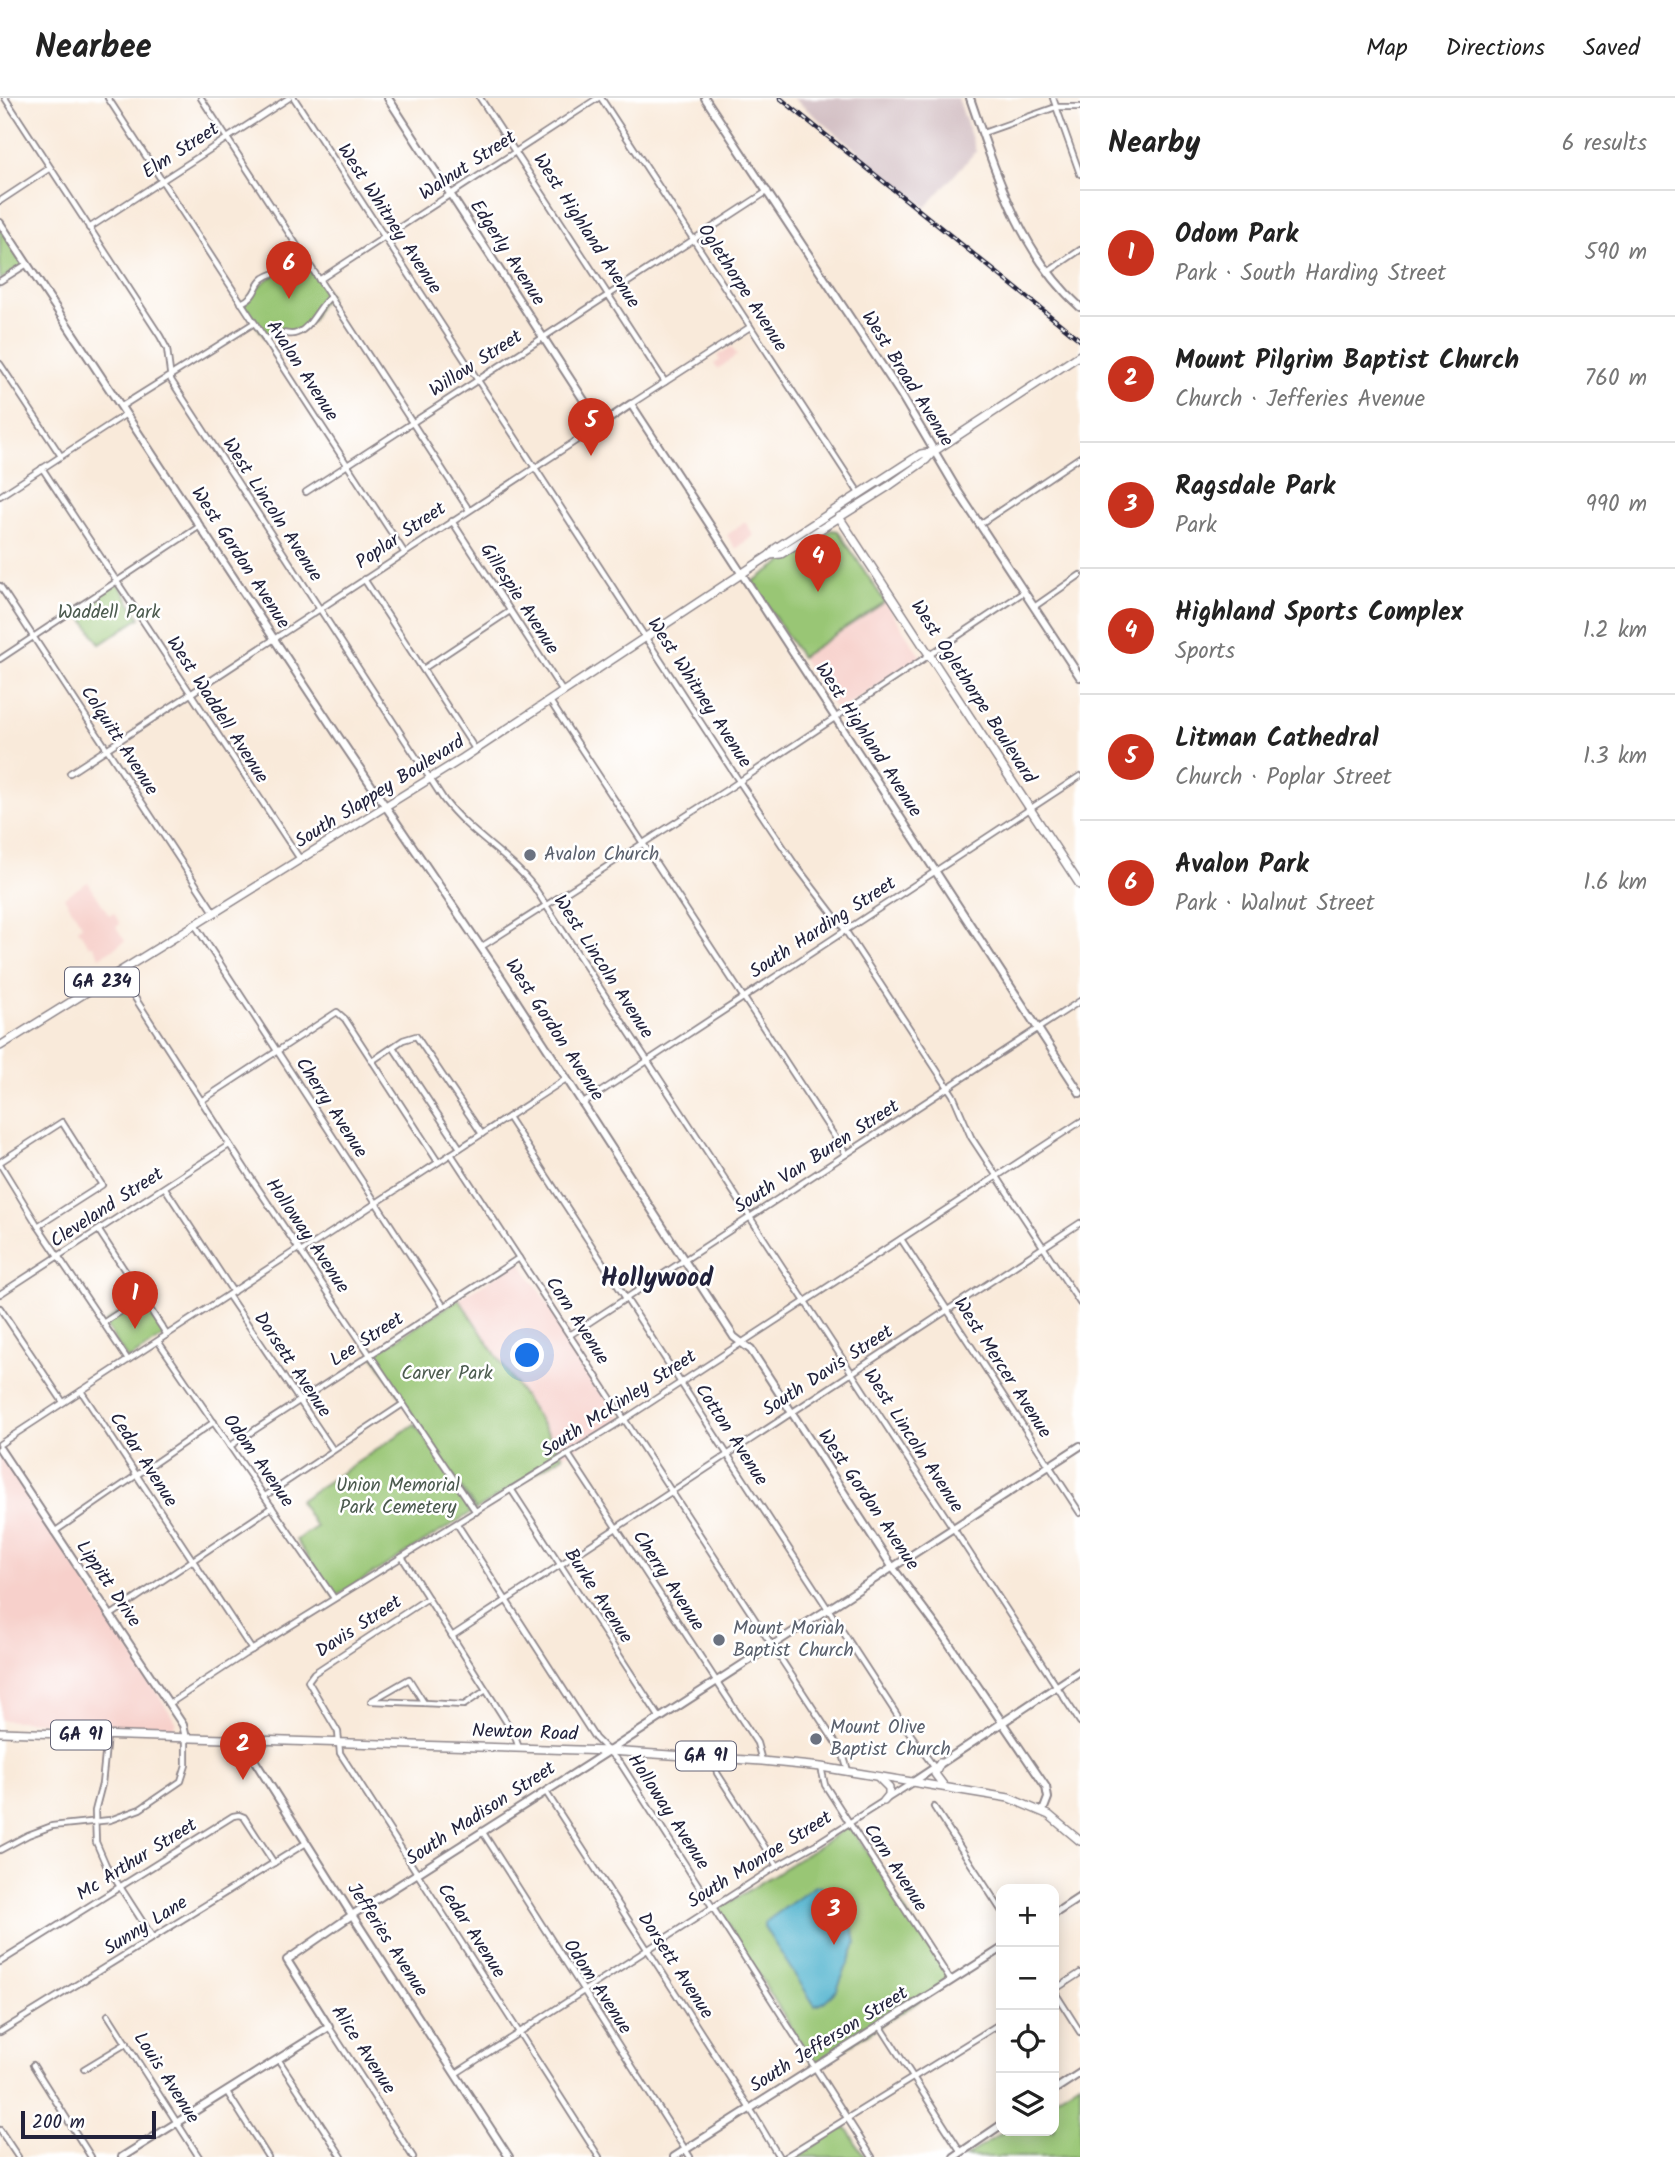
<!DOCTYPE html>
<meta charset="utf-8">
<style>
:root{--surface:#fff;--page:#f2f2f2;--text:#222;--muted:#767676;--line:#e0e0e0;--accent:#c8321e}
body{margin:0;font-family:Kalam,sans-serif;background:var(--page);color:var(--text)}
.controls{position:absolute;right:21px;bottom:21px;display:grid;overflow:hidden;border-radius:14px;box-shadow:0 4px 18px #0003}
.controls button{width:63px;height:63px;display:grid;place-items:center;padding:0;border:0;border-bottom:2px solid var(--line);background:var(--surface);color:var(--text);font:35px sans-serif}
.scale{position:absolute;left:21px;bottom:18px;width:135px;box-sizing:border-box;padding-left:7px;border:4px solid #22223b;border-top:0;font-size:19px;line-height:24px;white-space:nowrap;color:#22223b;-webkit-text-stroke:5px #fff;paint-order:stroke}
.you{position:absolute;left:528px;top:1258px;width:24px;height:24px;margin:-18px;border:5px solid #fff;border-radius:50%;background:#1a73e8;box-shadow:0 0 0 10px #1a73e833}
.badge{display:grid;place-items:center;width:46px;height:46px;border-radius:50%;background:var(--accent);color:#fff;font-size:23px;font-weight:700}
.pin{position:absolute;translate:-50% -58px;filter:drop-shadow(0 2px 4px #0008)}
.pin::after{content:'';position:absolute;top:37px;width:24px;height:21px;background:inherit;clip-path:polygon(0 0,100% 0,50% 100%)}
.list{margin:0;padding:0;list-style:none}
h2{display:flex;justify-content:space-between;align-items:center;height:91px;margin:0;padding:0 28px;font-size:30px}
h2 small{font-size:23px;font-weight:400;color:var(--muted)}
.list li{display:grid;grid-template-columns:46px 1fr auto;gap:21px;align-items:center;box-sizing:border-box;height:126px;padding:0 28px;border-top:2px solid var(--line)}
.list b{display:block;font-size:26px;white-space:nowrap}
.list p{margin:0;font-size:23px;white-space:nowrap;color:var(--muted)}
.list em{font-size:23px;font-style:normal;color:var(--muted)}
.icon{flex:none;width:38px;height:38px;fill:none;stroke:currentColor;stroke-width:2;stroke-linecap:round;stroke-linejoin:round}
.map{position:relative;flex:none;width:1080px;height:2059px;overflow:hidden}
header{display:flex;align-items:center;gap:42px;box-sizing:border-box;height:98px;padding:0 35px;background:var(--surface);border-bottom:2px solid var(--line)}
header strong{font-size:33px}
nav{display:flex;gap:38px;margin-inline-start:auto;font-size:24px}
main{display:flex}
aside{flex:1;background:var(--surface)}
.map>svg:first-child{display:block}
.built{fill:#f7d0cb}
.industrial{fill:#d2bec2}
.green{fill:#99c674;stroke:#5e7458;stroke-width:2}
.water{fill:#4fb2ce;stroke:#386a84;stroke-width:2}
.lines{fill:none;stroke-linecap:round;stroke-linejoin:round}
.street-casing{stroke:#8e868a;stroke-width:8}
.secondary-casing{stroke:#8e868a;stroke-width:10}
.primary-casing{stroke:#8e868a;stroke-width:10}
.street{stroke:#fff;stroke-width:4.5}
.secondary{stroke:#fff;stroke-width:6}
.primary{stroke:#fff;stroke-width:7}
.rail-casing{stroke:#22223b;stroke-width:4.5}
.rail{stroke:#fff;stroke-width:2;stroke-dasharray:5;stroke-linecap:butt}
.worship-dot{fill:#6b7280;stroke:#fff;stroke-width:2.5}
.labels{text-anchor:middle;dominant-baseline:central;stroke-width:5;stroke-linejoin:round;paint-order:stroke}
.shield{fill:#fff;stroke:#646476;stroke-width:2}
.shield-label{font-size:18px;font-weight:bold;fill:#22223b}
.street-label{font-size:19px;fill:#22223b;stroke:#fff}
.park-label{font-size:19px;fill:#4c5b4f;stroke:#fff}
.worship-label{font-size:19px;fill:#5b616d;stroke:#fff;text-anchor:start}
.district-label{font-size:26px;font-weight:bold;fill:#22223b;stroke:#fff}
</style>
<header>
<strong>Nearbee</strong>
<nav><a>Map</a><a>Directions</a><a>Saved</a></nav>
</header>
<main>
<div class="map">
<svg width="1080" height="2059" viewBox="0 0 1080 2059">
<rect width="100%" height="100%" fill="#fff"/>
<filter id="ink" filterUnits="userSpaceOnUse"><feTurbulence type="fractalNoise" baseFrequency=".0143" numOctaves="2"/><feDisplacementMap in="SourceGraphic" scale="14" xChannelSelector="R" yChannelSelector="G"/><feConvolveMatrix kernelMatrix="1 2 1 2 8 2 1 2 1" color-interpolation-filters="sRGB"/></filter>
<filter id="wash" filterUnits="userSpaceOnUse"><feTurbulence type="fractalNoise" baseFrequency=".00686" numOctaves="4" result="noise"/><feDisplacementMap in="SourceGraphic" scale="28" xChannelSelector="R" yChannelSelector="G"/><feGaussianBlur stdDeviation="1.57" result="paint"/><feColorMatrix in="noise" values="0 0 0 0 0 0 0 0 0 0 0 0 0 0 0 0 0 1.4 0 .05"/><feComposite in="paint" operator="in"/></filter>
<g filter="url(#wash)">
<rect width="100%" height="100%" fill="#f9eada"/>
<g class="built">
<polygon points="731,249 737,257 718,271 714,266 720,262 717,258"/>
<polygon points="745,424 754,437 736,451 727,437"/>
<polygon points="885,504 921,559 837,614 801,559"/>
<polygon points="88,784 109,817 114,815 120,826 116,829 125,843 100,859 92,846 89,848 78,831 82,827 64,799"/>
<polygon points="520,1163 622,1321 563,1358 459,1201"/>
<polygon points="0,1353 176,1624 173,1630 0,1622"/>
</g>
<polygon class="industrial" points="793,0 958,0 976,53 926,109"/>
<g class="green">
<polygon points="0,128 25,166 0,182"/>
<path d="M 306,164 L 330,199 L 320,206 L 312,222 L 298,234 L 281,234 L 266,241 L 242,206 C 265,179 274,175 306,164 Z"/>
<polygon points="831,432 838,433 885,504 801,559 752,484"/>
<polygon points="118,485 140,520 100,546 77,511"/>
<polygon points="142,1200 166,1237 128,1262 104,1225"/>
<polygon points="459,1201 563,1358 476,1412 373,1257"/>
<polygon points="415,1326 474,1413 335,1499 296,1442 316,1429 299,1403"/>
<polygon points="849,1726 951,1883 815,1969 719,1811 835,1738"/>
<polygon points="1080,1984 1080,2059 965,2059 1005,2033 1054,2033 1054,2001"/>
<polygon points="845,2028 865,2059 796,2059"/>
</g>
<polygon class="water" points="815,1788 821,1788 827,1792 854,1832 856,1846 837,1892 823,1905 815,1908 764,1829 764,1825"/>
</g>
<g filter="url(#ink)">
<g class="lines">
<defs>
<g id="street">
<path d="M 5,0 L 160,238 L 167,251 L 171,282 L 444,702 C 470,736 508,756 534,789 L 1080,1624"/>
<polyline points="108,0 404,454"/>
<polyline points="201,0 469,412"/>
<polyline points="294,0 739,683 794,765 845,832 953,997 971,1039 1080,1205"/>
<polyline points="480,0 665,284"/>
<polyline points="601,0 859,395"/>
<polyline points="1053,0 1080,76"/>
<polyline points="983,35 1056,9 1080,9"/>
<polyline points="0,103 50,70"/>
<polyline points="89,130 289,0"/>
<polyline points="1048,174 1080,152"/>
<polyline points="319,182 598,0"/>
<polyline points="0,183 27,166"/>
<path d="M 241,205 C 259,197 253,188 264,180 C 278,171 294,174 307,163"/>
<path d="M 265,242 C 270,239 276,236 281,235 C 287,235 291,238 297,235 C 311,230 318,209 330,199"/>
<polyline points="0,266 61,358"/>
<polyline points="631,306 750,229"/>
<polyline points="122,308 254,225"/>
<polyline points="42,370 300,761"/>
<polyline points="306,394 768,93"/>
<polyline points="0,398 126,316"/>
<polyline points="452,423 563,594"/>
<polyline points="980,426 1080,359"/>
<polyline points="364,481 475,651"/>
<polyline points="0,488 214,814"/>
<polyline points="1034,509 1080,477"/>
<polyline points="0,561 200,428"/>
<polyline points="423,571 510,513"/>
<polyline points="550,603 846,1056"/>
<polyline points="70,675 600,327"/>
<polyline points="195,827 444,1209"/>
<polyline points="481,849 731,689 1024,494"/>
<polyline points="119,875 255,1086 476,1414"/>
<polyline points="393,949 460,1050"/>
<polyline points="372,963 403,942 416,938 482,1036"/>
<polyline points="201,1003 337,914 345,921 438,1064"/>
<polyline points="582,1006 1080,678"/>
<polyline points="508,1019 899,1620 934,1669"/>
<polyline points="451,1056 843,1656 848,1673"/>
<polyline points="0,1064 62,1024 102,1087 38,1128"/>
<polyline points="0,1066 38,1128 128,1262"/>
<polyline points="165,1090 233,1194"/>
<polyline points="99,1133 167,1237"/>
<polyline points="901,1141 1080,1415"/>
<polyline points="301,1154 566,981"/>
<polyline points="0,1196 229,1047"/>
<polyline points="228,1197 333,1352"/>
<polyline points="0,1210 63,1304"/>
<polyline points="103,1225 143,1199"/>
<polyline points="570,1237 1080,903"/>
<polyline points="158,1243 334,1500"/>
<polyline points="81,1293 252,1552"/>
<polyline points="0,1346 298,1151"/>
<polyline points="230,1348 519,1160"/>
<polyline points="568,1356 757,1645 762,1663"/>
<polyline points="511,1391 660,1620"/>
<polyline points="265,1398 403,1306"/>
<polyline points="457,1426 595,1640 621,1666 872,2059"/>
<polyline points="54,1434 214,1324"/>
<polyline points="402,1459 514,1636 519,1650"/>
<polyline points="428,1500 314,1575 308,1583 338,1634 340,1655 599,2059"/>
<polyline points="111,1517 272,1409"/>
<polyline points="452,1538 1080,1125"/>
<polygon points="409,1581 424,1605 371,1603"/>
<polyline points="424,1605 464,1607 486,1592"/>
<polyline points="169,1606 245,1556 625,1321 1080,1024"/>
<polyline points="107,1638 102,1686 95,1713 96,1744 106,1767 153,1840"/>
<polyline points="715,1659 717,1675 777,1768"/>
<polyline points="821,1669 825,1687 951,1883"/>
<polyline points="546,1694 754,2017 779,2059"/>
<polyline points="934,1709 1001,1812"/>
<polyline points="482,1733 690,2059"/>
<polyline points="0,1752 28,1737 52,1728 110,1722 140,1711 181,1683 186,1667 186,1640"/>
<polyline points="0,1864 233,1718 239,1717 244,1719 274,1765"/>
<polyline points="1054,1892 1080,1875"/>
<polyline points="1054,1893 1080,1934"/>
<polyline points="108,1917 199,2059"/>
<polyline points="329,1929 413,2059"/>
<polyline points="881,1929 961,2054"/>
<polyline points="0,1934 306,1745"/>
<polyline points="278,1961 342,2059"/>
<polyline points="33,1967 91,2059"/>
<polyline points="84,1971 127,1945"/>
<polyline points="455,1976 777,1768 816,1746 912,1685"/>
<polyline points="227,1994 268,2059"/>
<polyline points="0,2032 18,2059"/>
<polyline points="785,2059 1001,1925"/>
</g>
<g id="secondary">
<polyline points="388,0 600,327 631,306 1080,995"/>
<polyline points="705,0 900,295 959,395 1080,579"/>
<path d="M 970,0 C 996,75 1020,155 1080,209"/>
<polyline points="0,125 340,641 495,870 734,1239 751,1252 893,1470 943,1537 1046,1689 1048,1700 1043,1713"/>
<polyline points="0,1351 169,1606 183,1627 186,1640"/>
<polyline points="241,1641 352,1817 509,2059"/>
<polyline points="913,1684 1080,1573"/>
<polyline points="1054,1816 1080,1799"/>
<polyline points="1054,1992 1080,1975"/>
<polyline points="122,2059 329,1929 287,1862 352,1817 609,1653 1080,1348"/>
<polyline points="674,2059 1001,1851"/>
<polyline points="954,2059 1001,2027"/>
</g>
<g id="primary">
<polyline points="839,419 1080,787"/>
<polyline points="770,457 781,456 889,388 926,362 933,354"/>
<polyline points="0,948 463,660 770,457 776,450 921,356 933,354 1080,257"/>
<polyline points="0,1634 609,1653 762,1663 821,1669 1009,1700 1049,1717 1080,1743"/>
<polyline points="940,1665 935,1676 944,1688"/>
<polyline points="879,1680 889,1690 889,1697 884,1703"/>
</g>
</defs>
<use href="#street" class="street-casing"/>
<use href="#secondary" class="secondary-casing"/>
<use href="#primary" class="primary-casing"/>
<use href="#street" class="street"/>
<use href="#secondary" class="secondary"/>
<use href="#primary" class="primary"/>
<defs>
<polyline id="rail" points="780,0 1080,242"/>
</defs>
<use href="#rail" class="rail-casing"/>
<use href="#rail" class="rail"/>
</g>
</g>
<g class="worship-dot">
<circle cx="530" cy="757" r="7"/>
<circle cx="719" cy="1542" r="7"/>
<circle cx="816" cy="1641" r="7"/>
</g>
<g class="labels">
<g class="shield">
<rect x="65" y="869.5" width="74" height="29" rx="5"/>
<rect x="51" y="1622.5" width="60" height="29" rx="5"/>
<rect x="676" y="1643.5" width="60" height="29" rx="5"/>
</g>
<g class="shield-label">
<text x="102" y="884">GA 234</text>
<text x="81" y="1637">GA 91</text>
<text x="706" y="1658">GA 91</text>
</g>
<g class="street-label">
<text transform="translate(181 53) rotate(-33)">Elm Street</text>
<text transform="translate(468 68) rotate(-33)">Walnut Street</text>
<text transform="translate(389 121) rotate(57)">West Whitney Avenue</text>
<text transform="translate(586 133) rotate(57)">West Highland Avenue</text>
<text transform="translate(507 155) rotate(57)">Edgerly Avenue</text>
<text transform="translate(742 190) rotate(57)">Oglethorpe Avenue</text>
<text transform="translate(476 266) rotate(-33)">Willow Street</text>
<text transform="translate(302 273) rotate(57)">Avalon Avenue</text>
<text transform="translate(907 281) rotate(58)">West Broad Avenue</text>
<text transform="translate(272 412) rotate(57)">West Lincoln Avenue</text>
<text transform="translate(401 438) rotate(-34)">Poplar Street</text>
<text transform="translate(240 460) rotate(57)">West Gordon Avenue</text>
<text transform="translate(519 501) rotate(57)">Gillespie Avenue</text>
<text transform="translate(973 594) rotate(57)">West Oglethorpe Boulevard</text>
<text transform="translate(699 595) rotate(57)">West Whitney Avenue</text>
<text transform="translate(217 612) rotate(57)">West Waddell Avenue</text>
<text transform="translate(868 642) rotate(57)">West Highland Avenue</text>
<text transform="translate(119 643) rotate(57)">Colquitt Avenue</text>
<text transform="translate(380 694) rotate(-32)">South Slappey Boulevard</text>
<text transform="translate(823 830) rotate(-33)">South Harding Street</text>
<text transform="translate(603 869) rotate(57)">West Lincoln Avenue</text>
<text transform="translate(554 932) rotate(57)">West Gordon Avenue</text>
<text transform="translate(331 1010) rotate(57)">Cherry Avenue</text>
<text transform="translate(817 1059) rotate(-33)">South Van Buren Street</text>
<text transform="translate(107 1110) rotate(-33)">Cleveland Street</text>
<text transform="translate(307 1138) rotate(56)">Holloway Avenue</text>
<text transform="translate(577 1223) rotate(57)">Corn Avenue</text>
<text transform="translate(367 1242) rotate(-33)">Lee Street</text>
<text transform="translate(292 1267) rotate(56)">Dorsett Avenue</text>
<text transform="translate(1002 1270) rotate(57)">West Mercer Avenue</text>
<text transform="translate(828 1273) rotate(-33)">South Davis Street</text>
<text transform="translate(619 1306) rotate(-33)">South McKinley Street</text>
<text transform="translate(731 1337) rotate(57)">Cotton Avenue</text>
<text transform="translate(913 1343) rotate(57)">West Lincoln Avenue</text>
<text transform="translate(143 1362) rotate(57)">Cedar Avenue</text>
<text transform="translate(258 1363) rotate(55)">Odom Avenue</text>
<text transform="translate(868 1402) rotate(56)">West Gordon Avenue</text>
<text transform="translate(668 1483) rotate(57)">Cherry Avenue</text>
<text transform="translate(108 1486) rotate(56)">Lippitt Drive</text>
<text transform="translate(598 1498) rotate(57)">Burke Avenue</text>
<text transform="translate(359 1529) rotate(-33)">Davis Street</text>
<text transform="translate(525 1635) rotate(2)">Newton Road</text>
<text transform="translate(668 1714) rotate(57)">Holloway Avenue</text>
<text transform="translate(481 1716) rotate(-33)">South Madison Street</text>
<text transform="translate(137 1762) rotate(-32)">Mc Arthur Street</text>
<text transform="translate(760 1762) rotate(-32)">South Monroe Street</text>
<text transform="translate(895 1770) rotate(57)">Corn Avenue</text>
<text transform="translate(146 1828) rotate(-32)">Sunny Lane</text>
<text transform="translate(471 1833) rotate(57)">Cedar Avenue</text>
<text transform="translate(387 1842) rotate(57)">Jefferies Avenue</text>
<text transform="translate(675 1868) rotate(57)">Dorsett Avenue</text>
<text transform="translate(597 1889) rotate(57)">Odom Avenue</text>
<text transform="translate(829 1942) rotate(-32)">South Jefferson Street</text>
<text transform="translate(363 1952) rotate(57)">Alice Avenue</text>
<text transform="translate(166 1980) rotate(57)">Louis Avenue</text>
</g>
<g class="park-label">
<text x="109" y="515">Waddell Park</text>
<text x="447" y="1276">Carver Park</text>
<text x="398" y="1388">Union Memorial<tspan x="398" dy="22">Park Cemetery</tspan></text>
</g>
<g class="worship-label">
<text x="544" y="757">Avalon Church</text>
<text x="733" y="1531">Mount Moriah<tspan x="733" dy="22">Baptist Church</tspan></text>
<text x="830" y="1630">Mount Olive<tspan x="830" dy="22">Baptist Church</tspan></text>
</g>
<g class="district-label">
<text x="657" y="1181">Hollywood</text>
</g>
</g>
</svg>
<div class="controls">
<button>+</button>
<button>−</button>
<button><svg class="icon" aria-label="locate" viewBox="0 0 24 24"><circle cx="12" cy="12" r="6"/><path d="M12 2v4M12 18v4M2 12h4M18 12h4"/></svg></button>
<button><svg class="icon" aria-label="layers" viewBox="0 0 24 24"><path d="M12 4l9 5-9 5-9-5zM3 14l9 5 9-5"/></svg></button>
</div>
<div class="scale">200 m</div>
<div class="you"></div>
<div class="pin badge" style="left:135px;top:1231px">1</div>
<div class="pin badge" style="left:243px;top:1682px">2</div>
<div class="pin badge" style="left:834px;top:1847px">3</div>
<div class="pin badge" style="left:818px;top:494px">4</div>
<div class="pin badge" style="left:591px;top:358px">5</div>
<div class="pin badge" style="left:289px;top:201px">6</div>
</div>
<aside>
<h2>Nearby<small>6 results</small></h2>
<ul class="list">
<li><span class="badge">1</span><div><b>Odom Park</b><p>Park · South Harding Street</p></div><em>590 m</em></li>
<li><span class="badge">2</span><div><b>Mount Pilgrim Baptist Church</b><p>Church · Jefferies Avenue</p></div><em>760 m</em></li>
<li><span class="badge">3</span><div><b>Ragsdale Park</b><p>Park</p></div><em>990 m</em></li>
<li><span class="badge">4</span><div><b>Highland Sports Complex</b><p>Sports</p></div><em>1.2 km</em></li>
<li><span class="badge">5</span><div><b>Litman Cathedral</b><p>Church · Poplar Street</p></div><em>1.3 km</em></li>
<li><span class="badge">6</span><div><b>Avalon Park</b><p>Park · Walnut Street</p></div><em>1.6 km</em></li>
</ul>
</aside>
</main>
